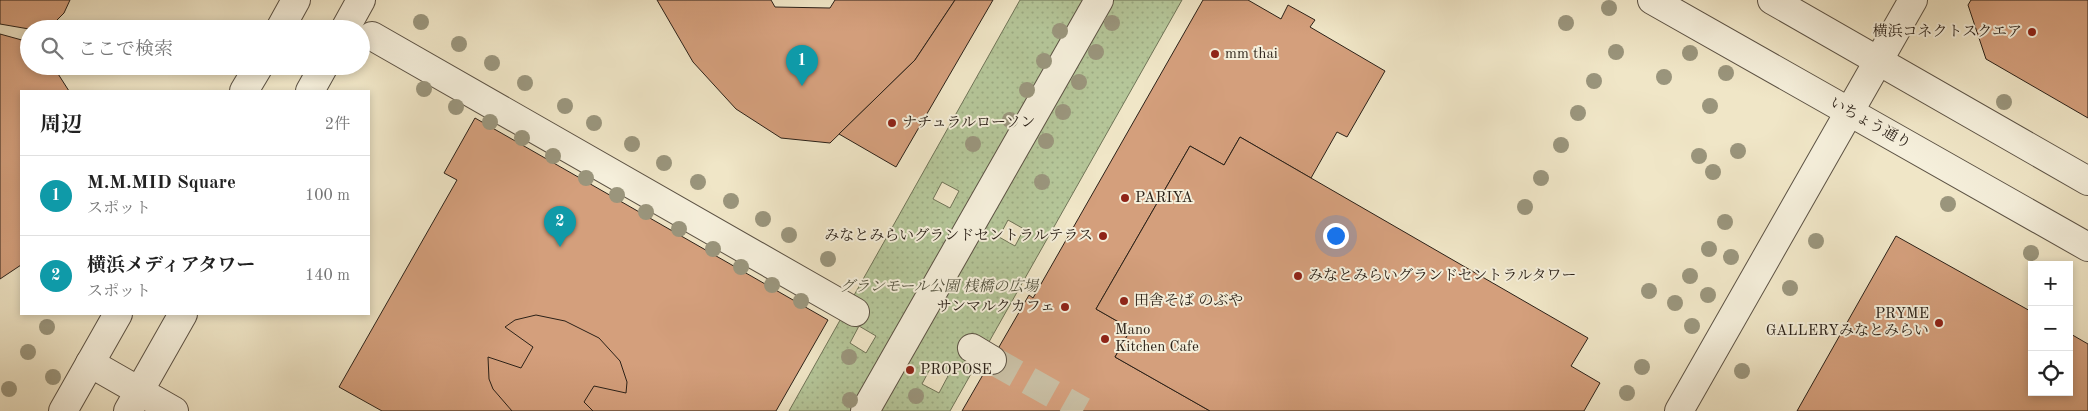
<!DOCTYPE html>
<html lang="ja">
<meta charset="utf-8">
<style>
:root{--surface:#fff;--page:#f2f2f2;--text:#222;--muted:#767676;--line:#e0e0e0;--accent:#8f2418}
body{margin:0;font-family:"Old Standard TT","Noto Serif JP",serif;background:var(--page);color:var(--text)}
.controls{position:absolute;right:15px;bottom:15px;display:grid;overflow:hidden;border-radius:0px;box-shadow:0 2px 8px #0003}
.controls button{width:45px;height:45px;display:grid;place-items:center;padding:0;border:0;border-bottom:1px solid var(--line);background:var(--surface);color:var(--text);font:25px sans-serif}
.you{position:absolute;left:1335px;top:235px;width:18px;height:18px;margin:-12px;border:4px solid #fff;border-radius:50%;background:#1a73e8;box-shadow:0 0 0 8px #1a73e833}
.badge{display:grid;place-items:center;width:32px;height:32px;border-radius:50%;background:var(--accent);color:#fff;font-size:16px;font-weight:700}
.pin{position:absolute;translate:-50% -41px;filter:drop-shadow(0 1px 2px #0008)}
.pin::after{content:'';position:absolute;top:26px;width:18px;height:15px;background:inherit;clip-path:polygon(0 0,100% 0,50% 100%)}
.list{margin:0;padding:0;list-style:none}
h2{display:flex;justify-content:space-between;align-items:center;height:65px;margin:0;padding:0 20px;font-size:21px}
h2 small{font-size:16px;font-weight:400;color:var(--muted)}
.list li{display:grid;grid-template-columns:32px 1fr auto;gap:15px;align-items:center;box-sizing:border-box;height:80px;padding:0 20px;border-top:1px solid var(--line)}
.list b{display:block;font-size:19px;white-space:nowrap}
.list p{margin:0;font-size:16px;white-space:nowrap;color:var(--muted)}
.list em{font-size:16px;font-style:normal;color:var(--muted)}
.icon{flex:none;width:28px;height:28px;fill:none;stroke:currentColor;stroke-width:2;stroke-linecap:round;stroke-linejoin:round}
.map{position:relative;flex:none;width:2088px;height:411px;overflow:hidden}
.search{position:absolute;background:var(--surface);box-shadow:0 2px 8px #0003;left:20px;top:20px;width:350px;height:55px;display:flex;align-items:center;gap:12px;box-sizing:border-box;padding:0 18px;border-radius:28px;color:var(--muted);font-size:19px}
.panel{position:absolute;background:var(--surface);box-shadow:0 2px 8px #0003;left:20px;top:90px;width:350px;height:225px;border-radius:0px}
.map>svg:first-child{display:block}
.park{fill:url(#park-dots);stroke:#707458;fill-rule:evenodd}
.building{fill:#d49f7c;stroke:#2b2118}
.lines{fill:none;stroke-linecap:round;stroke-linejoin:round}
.minor-tunnel{stroke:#c9bfa4;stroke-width:28;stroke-dasharray:28 14;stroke-linecap:butt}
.minor-casing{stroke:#5c5244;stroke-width:30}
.minor{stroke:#f5efdb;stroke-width:28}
.tree{fill:#9a957c}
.poi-dot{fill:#8f2418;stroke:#f5efdb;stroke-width:2}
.labels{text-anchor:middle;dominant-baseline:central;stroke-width:4;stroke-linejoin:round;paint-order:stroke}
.poi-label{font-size:15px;fill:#2b2118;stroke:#f5efdb;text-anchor:start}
.street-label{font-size:15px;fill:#2b2118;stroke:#f5efdb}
.park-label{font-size:15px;font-style:italic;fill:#54533f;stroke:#f5efdb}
</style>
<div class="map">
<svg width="2088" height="411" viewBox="0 0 2088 411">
<defs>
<pattern id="park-dots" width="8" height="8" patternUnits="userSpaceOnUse" patternTransform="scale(1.25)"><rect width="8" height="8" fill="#b5c699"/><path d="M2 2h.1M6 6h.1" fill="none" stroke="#9caa83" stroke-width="1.8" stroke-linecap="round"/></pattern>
</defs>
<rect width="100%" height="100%" fill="#f0e6c7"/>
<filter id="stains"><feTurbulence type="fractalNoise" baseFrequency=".004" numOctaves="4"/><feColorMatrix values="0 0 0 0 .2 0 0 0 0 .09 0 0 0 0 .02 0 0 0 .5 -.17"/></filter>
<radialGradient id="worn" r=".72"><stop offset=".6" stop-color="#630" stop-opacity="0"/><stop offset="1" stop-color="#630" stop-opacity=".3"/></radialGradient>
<path class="park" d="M 1020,0 L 1182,0 L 950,411 L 789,411 ZM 942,182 L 959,191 L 950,208 L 933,199 ZM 1008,220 L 1024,229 L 1015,246 L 999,237 ZM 859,326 L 876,336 L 866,353 L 850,343 ZM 931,367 L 948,376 L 939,393 L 922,384 Z"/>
<g class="building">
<polygon points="0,0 70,0 64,13 48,29 29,29 0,24"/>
<polygon points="657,0 771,0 775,7 830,8 835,0 955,0 915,60 830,143 781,138 736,109 693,62"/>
<polygon points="955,0 993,0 896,167 839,134 915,60"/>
<polygon points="1203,0 1248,0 1281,19 1288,5 1315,20 1310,27 1385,71 1347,137 1337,132 1311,178 1240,137 1224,165 1190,146 1096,309 1131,329 1115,357 1210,411 962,411 1029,295 1033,298"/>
<polygon points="1971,0 2088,0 2088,118 1986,59 1968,5"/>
<polygon points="0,34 29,42 29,66 53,66 69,91 21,91 21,265 0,279"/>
<polygon points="475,118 828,320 776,411 382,411 339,387 457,180 444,173"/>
<polygon points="1240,137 1588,338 1571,366 1600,383 1584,411 1210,411 1115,357 1131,329 1096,309 1190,146 1224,165"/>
<polygon points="1896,236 2032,312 2032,392 2069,392 2069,333 2088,344 2088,411 1797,411"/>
<polygon points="536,315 565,321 599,338 620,361 627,382 626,393 594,386 584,402 593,411 512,411 493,389 489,379 488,357 521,368 533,347 505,327 515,320"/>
</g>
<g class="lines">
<polyline class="minor-tunnel" points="992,360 1083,411"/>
<defs>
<g id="minor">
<polyline points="1652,0 2088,247"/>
<polyline points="1772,0 2088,181"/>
<polyline points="280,29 296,0"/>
<polyline points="345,29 361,0"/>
<polyline points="372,36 855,312"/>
<polyline points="244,91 259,66"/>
<polyline points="310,91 324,66"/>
<polyline points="972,348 992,360"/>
<polyline points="90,363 174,411"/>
<polyline points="63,411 118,314"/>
<polyline points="128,411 183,314"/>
<polyline points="865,411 1099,0"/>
<polyline points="1679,411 1913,0"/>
</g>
</defs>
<use href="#minor" class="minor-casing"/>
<use href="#minor" class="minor"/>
</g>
<g class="tree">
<circle cx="1609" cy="8" r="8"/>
<circle cx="421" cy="22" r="8"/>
<circle cx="1112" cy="23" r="8"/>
<circle cx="1566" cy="23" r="8"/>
<circle cx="1060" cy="31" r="8"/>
<circle cx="459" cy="44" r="8"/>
<circle cx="1096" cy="52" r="8"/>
<circle cx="1616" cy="52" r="8"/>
<circle cx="1690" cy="53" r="8"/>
<circle cx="1044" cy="61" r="8"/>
<circle cx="492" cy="63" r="8"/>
<circle cx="1726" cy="73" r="8"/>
<circle cx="1664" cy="77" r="8"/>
<circle cx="1594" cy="81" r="8"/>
<circle cx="1079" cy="82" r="8"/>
<circle cx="525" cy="83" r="8"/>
<circle cx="424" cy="89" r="8"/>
<circle cx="1027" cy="90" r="8"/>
<circle cx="2004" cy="102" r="8"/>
<circle cx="565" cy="106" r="8"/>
<circle cx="1710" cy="106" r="8"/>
<circle cx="456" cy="107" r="8"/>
<circle cx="1063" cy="112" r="8"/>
<circle cx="1578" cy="113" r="8"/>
<circle cx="1010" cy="120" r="8"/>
<circle cx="490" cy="122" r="8"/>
<circle cx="594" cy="123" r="8"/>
<circle cx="522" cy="138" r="8"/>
<circle cx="1046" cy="141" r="8"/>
<circle cx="632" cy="144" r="8"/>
<circle cx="973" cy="144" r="8"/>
<circle cx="1561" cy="145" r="8"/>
<circle cx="1738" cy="151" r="8"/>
<circle cx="553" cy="156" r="8"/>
<circle cx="1699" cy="156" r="8"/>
<circle cx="664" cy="163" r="8"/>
<circle cx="1713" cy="172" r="8"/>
<circle cx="586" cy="178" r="8"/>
<circle cx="1541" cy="178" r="8"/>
<circle cx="698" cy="182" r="8"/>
<circle cx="1042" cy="182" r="8"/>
<circle cx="617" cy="195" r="8"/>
<circle cx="731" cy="201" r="8"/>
<circle cx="1948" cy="204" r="8"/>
<circle cx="1525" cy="207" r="8"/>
<circle cx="646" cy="212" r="8"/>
<circle cx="763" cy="219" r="8"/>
<circle cx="1725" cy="222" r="8"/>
<circle cx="679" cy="229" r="8"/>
<circle cx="789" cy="235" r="8"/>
<circle cx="1816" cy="241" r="8"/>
<circle cx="713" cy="249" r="8"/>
<circle cx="1709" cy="249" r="8"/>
<circle cx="2031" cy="253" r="8"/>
<circle cx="1731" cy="257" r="8"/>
<circle cx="828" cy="259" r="8"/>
<circle cx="741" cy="267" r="8"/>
<circle cx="1690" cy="276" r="8"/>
<circle cx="772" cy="285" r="8"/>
<circle cx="1790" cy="288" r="8"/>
<circle cx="1649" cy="291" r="8"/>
<circle cx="1708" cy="295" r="8"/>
<circle cx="801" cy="301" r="8"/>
<circle cx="1675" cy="303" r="8"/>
<circle cx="1692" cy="326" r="8"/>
<circle cx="47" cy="327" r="8"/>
<circle cx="28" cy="352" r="8"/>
<circle cx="849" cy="357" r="8"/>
<circle cx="1642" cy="367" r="8"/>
<circle cx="1742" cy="371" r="8"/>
<circle cx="53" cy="377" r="8"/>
<circle cx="9" cy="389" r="8"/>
<circle cx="1627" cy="393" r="8"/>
<circle cx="916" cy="396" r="8"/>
<circle cx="850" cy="400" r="8"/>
</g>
<g class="poi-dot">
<circle cx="2032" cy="32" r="5"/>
<circle cx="1215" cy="54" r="5"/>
<circle cx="892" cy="123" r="5"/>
<circle cx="1125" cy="198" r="5"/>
<circle cx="1103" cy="236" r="5"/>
<circle cx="1298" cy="276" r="5"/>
<circle cx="1124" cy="301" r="5"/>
<circle cx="1065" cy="307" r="5"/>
<circle cx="1939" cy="323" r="5"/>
<circle cx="1105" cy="339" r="5"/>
<circle cx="910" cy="370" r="5"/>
</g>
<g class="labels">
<g class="poi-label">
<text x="2022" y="32" text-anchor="end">横浜コネクトスクエア</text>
<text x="1225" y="54">mm thai</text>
<text x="902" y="123">ナチュラルローソン</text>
<text x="1135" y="198">PARIYA</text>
<text x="1093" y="236" text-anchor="end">みなとみらいグランドセントラルテラス</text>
<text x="1308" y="276">みなとみらいグランドセントラルタワー</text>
<text x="1134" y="301">田舎そば のぶや</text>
<text x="1055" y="307" text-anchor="end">サンマルクカフェ</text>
<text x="1929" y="314" text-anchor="end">PRYME<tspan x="1929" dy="17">GALLERYみなとみらい</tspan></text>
<text x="1115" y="330">Mano<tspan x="1115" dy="17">Kitchen Cafe</tspan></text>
<text x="920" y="370">PROPOSE</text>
</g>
<g class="street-label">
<text transform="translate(1870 124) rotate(29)">いちょう通り</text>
</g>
<g class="park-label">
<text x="939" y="287">グランモール公園 桟橋の広場</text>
</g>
</g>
<rect width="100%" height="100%" filter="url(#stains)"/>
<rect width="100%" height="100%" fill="url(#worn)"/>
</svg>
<div class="controls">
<button>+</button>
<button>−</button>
<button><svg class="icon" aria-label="locate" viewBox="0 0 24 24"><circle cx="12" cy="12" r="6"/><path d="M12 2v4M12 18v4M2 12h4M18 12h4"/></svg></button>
</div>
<div class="you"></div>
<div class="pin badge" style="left:802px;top:86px;background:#0f9aa8">1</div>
<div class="pin badge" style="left:560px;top:247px;background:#0f9aa8">2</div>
<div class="search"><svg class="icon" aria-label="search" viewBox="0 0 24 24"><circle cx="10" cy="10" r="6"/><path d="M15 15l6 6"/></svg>ここで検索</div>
<section class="panel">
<h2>周辺<small>2件</small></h2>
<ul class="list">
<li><span class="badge" style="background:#0f9aa8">1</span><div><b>M.M.MID Square</b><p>スポット</p></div><em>100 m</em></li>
<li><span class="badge" style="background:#0f9aa8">2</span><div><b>横浜メディアタワー</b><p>スポット</p></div><em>140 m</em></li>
</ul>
</section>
</div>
